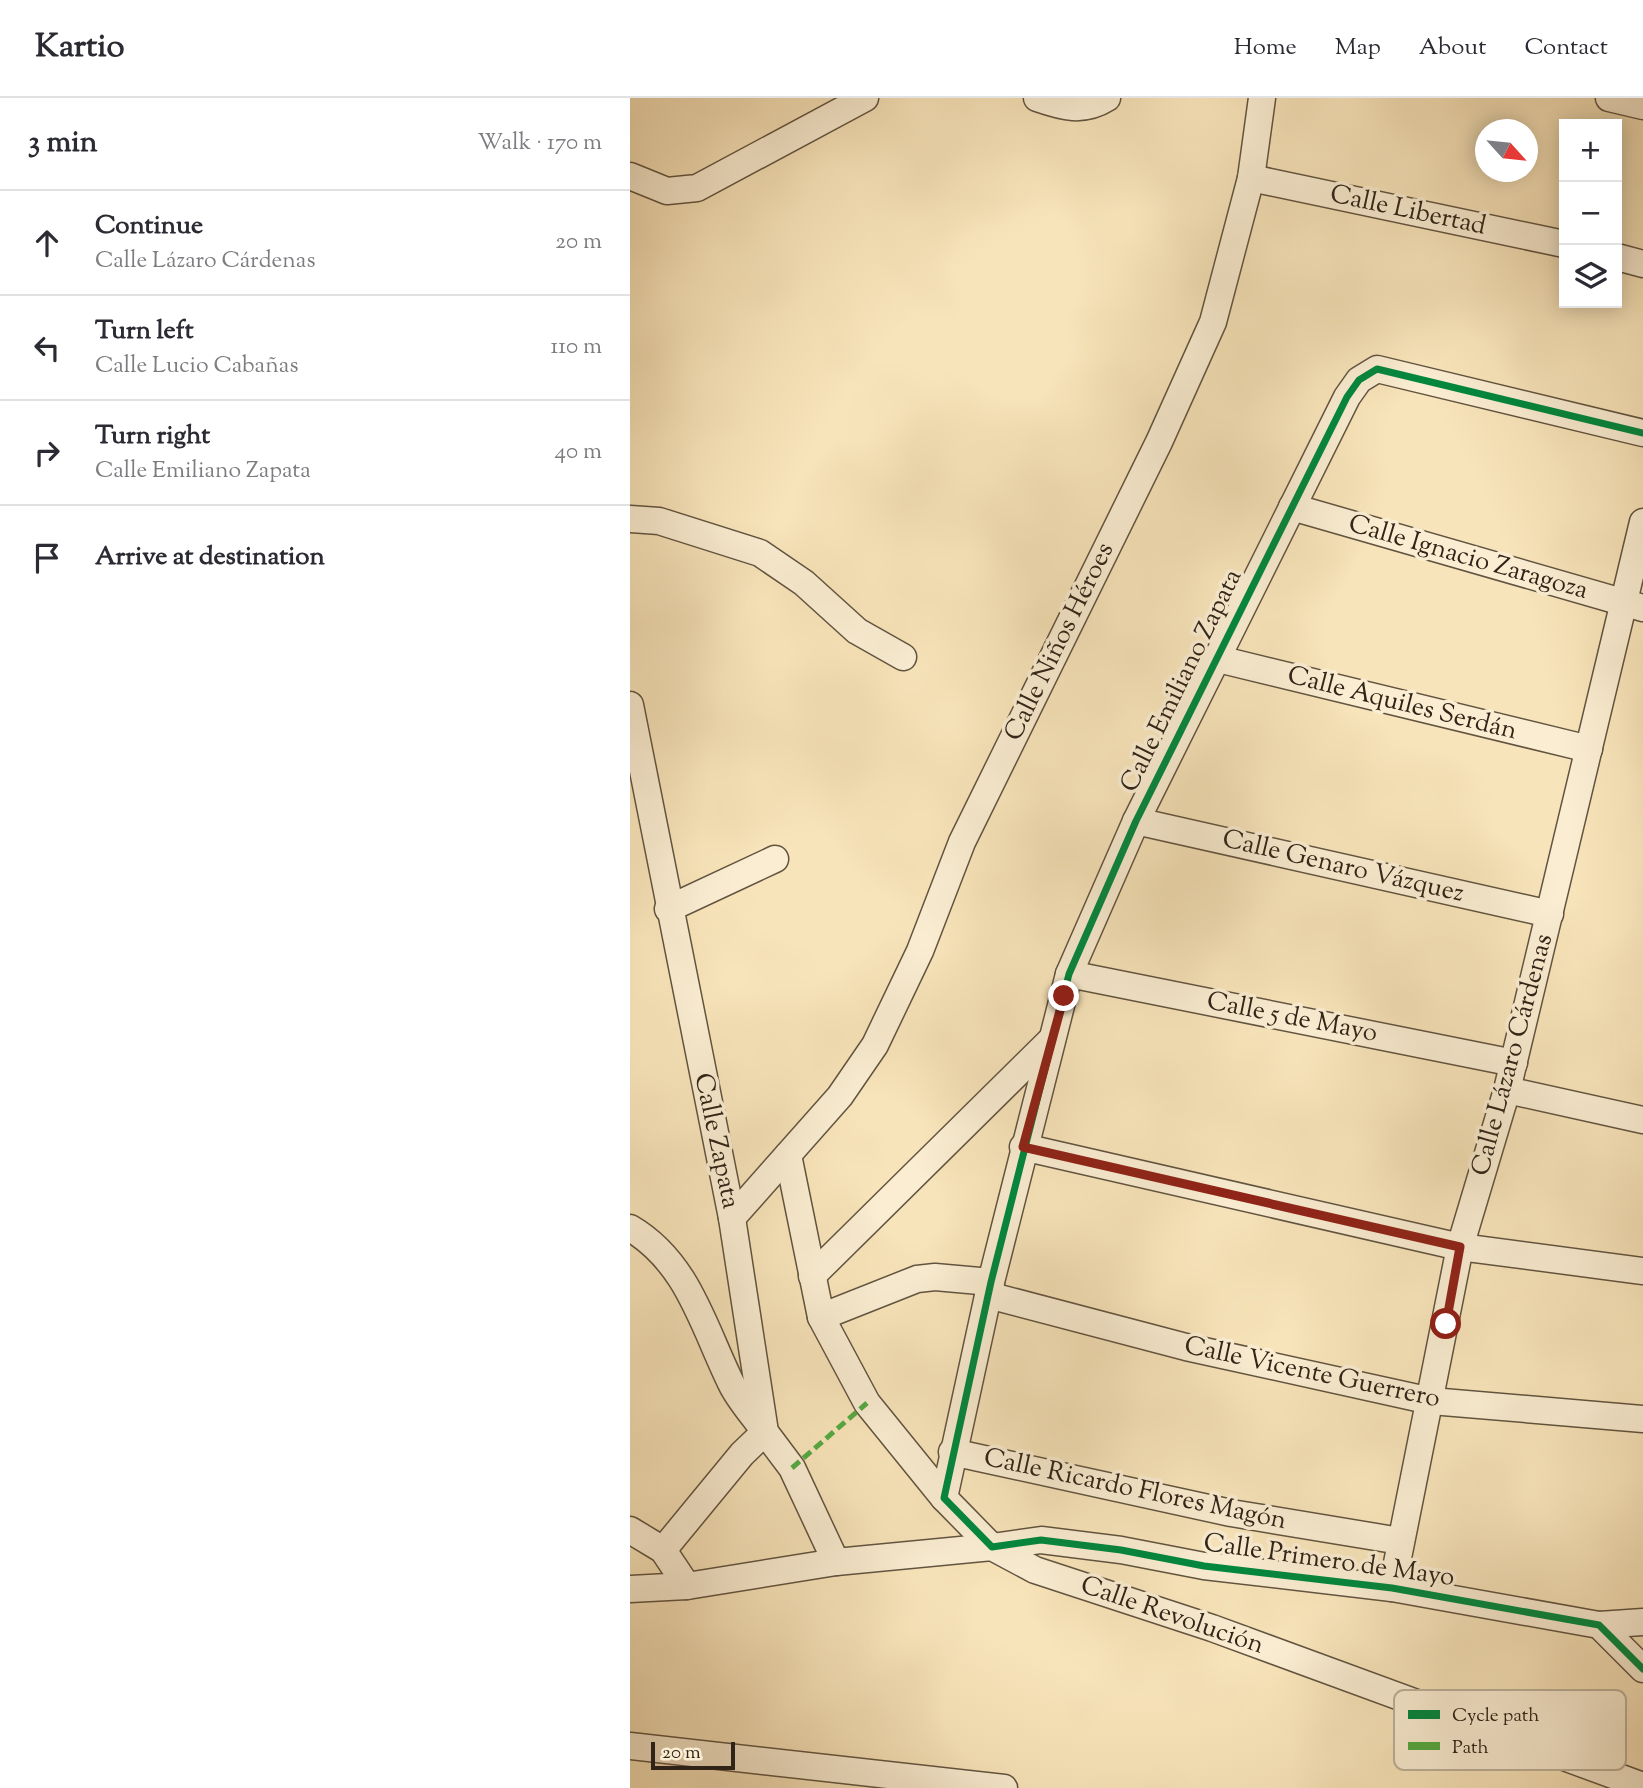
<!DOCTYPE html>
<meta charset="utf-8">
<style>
:root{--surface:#fff;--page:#f7f7f7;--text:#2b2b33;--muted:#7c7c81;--line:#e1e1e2}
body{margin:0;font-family:"Sorts Mill Goudy",serif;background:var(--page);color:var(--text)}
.controls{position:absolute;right:21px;top:21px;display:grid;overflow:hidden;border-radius:0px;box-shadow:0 4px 18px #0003}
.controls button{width:63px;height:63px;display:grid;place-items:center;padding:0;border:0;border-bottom:2px solid var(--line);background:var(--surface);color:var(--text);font:35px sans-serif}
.compass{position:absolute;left:845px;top:21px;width:63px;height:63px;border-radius:50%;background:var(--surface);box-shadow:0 4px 18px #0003;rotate:117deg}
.scale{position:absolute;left:21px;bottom:18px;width:84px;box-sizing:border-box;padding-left:7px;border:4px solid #302418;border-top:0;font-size:19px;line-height:24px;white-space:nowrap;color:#302418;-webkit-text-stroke:5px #faedd2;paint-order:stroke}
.stop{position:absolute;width:21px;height:21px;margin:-16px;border:5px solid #8f2418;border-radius:50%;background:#fff}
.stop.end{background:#8f2418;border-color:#fff;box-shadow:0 2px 7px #0008}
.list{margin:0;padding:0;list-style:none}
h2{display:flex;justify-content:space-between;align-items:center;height:91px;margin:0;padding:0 28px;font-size:30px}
h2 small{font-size:23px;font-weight:400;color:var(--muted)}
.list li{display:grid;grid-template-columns:46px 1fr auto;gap:21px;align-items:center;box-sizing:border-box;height:105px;padding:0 28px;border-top:2px solid var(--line)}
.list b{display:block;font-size:26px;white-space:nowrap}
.list p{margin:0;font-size:23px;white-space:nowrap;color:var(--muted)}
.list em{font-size:23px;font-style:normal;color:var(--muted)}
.icon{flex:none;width:38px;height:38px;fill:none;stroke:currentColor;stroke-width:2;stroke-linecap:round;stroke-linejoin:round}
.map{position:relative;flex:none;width:1013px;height:1690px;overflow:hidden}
header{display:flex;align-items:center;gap:42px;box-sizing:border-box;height:98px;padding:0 35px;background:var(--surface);border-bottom:2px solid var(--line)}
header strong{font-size:33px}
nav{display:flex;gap:38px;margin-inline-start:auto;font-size:24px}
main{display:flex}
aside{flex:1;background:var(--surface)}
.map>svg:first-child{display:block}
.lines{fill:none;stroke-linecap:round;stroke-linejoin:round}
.minor-casing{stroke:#625440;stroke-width:29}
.minor{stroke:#faedd2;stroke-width:26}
.quiet{stroke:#54aa42;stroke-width:5;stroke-dasharray:10 5;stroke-linecap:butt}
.cycleway-casing{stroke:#faedd2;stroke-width:11}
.cycleway{stroke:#00873e;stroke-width:7}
.route{stroke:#8f2418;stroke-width:9}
.labels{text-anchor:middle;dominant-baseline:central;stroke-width:7;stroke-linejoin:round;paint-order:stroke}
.street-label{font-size:26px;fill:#302418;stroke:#faedd2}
.key{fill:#faedd2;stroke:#bdb19a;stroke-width:2}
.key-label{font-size:19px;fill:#302418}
</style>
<header>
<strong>Kartio</strong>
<nav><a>Home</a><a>Map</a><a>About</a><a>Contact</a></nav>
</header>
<main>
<aside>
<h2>3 min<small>Walk · 170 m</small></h2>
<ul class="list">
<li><svg class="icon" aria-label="ahead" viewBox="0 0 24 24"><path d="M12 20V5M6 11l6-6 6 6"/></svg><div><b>Continue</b><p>Calle Lázaro Cárdenas</p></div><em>20 m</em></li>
<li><svg class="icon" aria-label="left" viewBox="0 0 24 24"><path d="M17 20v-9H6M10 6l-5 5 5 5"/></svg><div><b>Turn left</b><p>Calle Lucio Cabañas</p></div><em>110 m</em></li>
<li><svg class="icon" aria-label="right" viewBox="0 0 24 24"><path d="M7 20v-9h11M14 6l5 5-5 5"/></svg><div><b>Turn right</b><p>Calle Emiliano Zapata</p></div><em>40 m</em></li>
<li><svg class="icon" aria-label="arrive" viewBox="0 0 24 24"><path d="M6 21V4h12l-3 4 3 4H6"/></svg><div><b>Arrive at destination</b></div></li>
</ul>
</aside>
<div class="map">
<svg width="1013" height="1690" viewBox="0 0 1013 1690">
<rect width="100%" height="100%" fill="#f8e4ba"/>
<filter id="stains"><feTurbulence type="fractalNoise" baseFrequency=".00286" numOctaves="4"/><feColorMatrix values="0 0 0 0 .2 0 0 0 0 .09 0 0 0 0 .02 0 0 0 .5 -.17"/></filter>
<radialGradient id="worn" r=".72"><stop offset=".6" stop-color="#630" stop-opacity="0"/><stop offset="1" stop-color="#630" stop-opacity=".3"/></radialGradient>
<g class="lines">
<defs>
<g id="minor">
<path d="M 407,0 C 433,9 453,15 477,0"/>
<polyline points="979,0 1013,8"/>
<polyline points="0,78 37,93 67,90 235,0"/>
<polyline points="621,80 934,146"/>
<polyline points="987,159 1013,166"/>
<polyline points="1013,335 747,271 729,282 717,299 506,723 439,876 361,1184 314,1400 362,1449 411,1442 491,1452 574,1468 762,1490 969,1527 1013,1571"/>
<polyline points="662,409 1013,510"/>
<polyline points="0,421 29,423 130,455 174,485 227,533 273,559"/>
<polyline points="584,560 959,651"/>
<polyline points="0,607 102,1120 135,1334 162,1370 206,1464"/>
<polyline points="506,723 920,816"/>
<polyline points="38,811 145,761"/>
<polyline points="439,876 884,965"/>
<polyline points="877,992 1013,1022"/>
<polyline points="393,1049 830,1149 1013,1173"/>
<polyline points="158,1057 191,1219 237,1305 314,1400"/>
<polyline points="102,1120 210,998 245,947 290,853 332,744 529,344 583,224 621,80 632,0"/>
<path d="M 0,1130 C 58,1164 73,1228 101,1285 C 109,1302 124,1318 135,1334 L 112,1356 L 33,1452"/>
<polyline points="182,1178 421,942"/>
<polyline points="358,1197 556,1249 801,1303 1013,1321"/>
<polyline points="191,1219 287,1181 305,1179 361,1184"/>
<polyline points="322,1354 601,1415 770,1443"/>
<polyline points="0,1432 33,1452 57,1488"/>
<polyline points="762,1490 830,1149 877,992 1013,424"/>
<polyline points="0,1491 57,1488 206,1464 362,1449 405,1472 582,1530 1013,1688"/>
<polyline points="969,1527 1013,1524"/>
<polyline points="0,1648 374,1690"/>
</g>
</defs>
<use href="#minor" class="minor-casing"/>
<use href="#minor" class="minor"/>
<polyline class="quiet" points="162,1370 237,1305"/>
<defs>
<polyline id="cycleway" points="1013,335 747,271 729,282 717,299 506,723 439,876 361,1184 314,1400 362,1449 411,1442 491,1452 574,1468 762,1490 969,1527 1013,1571"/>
</defs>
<use href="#cycleway" class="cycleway-casing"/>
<use href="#cycleway" class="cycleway"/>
</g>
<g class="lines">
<polyline class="route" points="434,898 393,1049 830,1149 816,1226"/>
</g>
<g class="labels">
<g class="street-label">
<text transform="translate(778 113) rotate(12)">Calle Libertad</text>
<text transform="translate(838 460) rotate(16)">Calle Ignacio Zaragoza</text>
<text transform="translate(430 544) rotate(-64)">Calle Niños Héroes</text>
<text transform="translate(552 583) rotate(-64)">Calle Emiliano Zapata</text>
<text transform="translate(772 606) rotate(14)">Calle Aquiles Serdán</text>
<text transform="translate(713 769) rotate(13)">Calle Genaro Vázquez</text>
<text transform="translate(662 920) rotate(11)">Calle 5 de Mayo</text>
<text transform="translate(883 957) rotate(-75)">Calle Lázaro Cárdenas</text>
<text transform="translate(86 1043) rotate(78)">Calle Zapata</text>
<text transform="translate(682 1275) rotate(12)">Calle Vicente Guerrero</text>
<text transform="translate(505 1392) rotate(12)">Calle Ricardo Flores Magón</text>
<text transform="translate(699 1463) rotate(8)">Calle Primero de Mayo</text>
<text transform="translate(542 1518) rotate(19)">Calle Revolución</text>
</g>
</g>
<rect x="764" y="1592" width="232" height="80" rx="10" class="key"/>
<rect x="778" y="1612" width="32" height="9" fill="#00873e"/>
<rect x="778" y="1644" width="32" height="8" fill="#54aa42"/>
<g class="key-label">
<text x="822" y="1623">Cycle path</text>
<text x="822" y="1655">Path</text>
</g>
<rect width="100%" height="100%" filter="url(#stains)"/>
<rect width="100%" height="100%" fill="url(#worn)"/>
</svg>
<div class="controls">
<button>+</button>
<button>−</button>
<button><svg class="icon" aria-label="layers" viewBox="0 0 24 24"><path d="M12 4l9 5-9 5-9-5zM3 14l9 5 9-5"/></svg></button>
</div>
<svg class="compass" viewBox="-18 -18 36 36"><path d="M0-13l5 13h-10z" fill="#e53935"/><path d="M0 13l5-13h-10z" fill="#7c7c81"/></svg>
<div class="scale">20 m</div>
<div class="stop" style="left:816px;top:1226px"></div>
<div class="stop end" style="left:434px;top:898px"></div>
</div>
</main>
